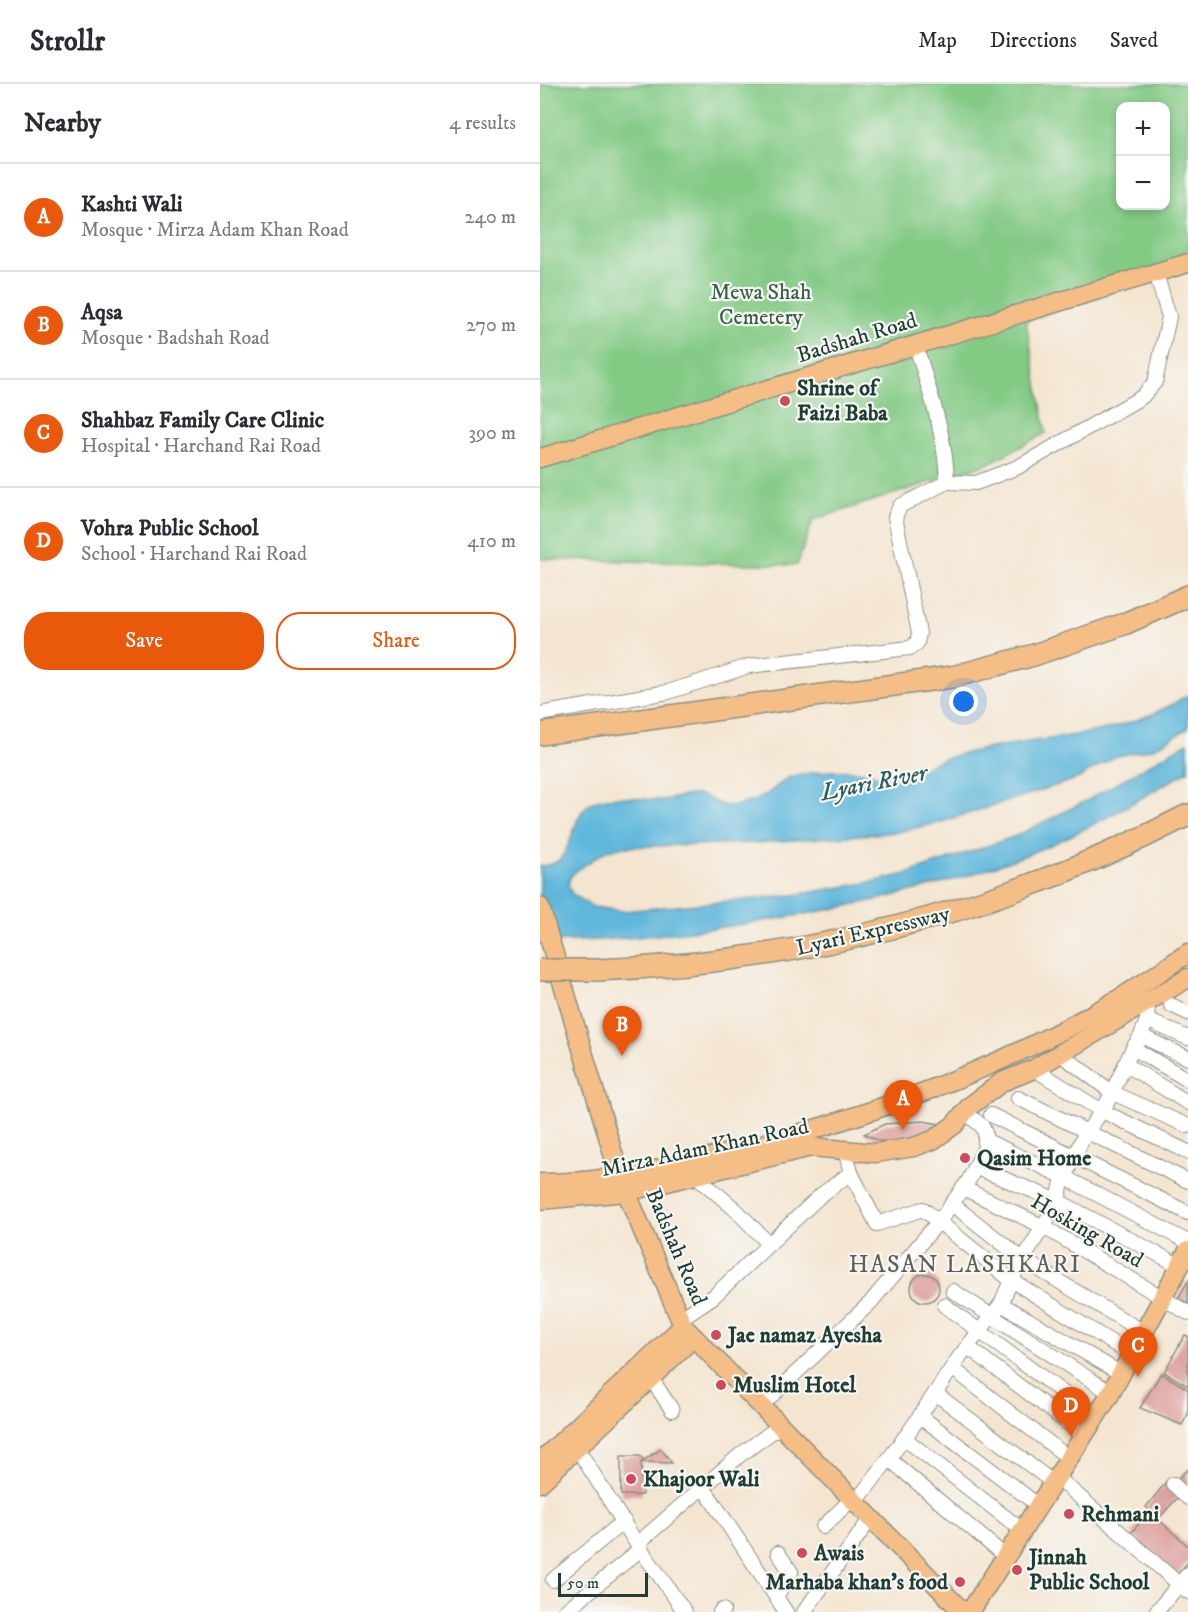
<!DOCTYPE html>
<meta charset="utf-8">
<style>
:root{--surface:#fff;--page:#f7f7f7;--text:#2b2b33;--muted:#7c7c81;--line:#e1e1e2;--accent:#ea580c}
body{margin:0;font-family:"IM FELL DW Pica",serif;background:var(--page);color:var(--text)}
.controls{position:absolute;right:18px;top:18px;display:grid;overflow:hidden;border-radius:12px;box-shadow:0 3px 9px #0003}
.controls button{width:54px;height:54px;display:grid;place-items:center;padding:0;border:0;border-bottom:2px solid var(--line);background:var(--surface);color:var(--text);font:30px sans-serif}
.scale{position:absolute;left:18px;bottom:15px;width:90px;box-sizing:border-box;padding-left:6px;border:3px solid #1f3d34;border-top:0;font-size:16px;line-height:21px;white-space:nowrap;color:#1f3d34;-webkit-text-stroke:4px #f6f6f2;paint-order:stroke}
.you{position:absolute;left:424px;top:618px;width:21px;height:21px;margin:-15px;border:4px solid #fff;border-radius:50%;background:#1a73e8;box-shadow:0 0 0 9px #1a73e833}
.badge{display:grid;place-items:center;width:39px;height:39px;border-radius:50%;background:var(--accent);color:#fff;font-size:20px;font-weight:700}
.pin{position:absolute;translate:-50% -50px;filter:drop-shadow(0 2px 3px #0008)}
.pin::after{content:'';position:absolute;top:32px;width:21px;height:18px;background:inherit;clip-path:polygon(0 0,100% 0,50% 100%)}
.list{margin:0;padding:0;list-style:none}
h2{display:flex;justify-content:space-between;align-items:center;height:78px;margin:0;padding:0 24px;font-size:26px}
h2 small{font-size:20px;font-weight:400;color:var(--muted)}
.list li{display:grid;grid-template-columns:39px 1fr auto;gap:18px;align-items:center;box-sizing:border-box;height:108px;padding:0 24px;border-top:2px solid var(--line)}
.list b{display:block;font-size:22px;white-space:nowrap}
.list p{margin:0;font-size:20px;white-space:nowrap;color:var(--muted)}
.list em{font-size:20px;font-style:normal;color:var(--muted)}
.actions{display:flex;gap:12px;padding:18px 24px}
.actions a{flex:1;padding:14px 0;border:2px solid var(--accent);border-radius:24px;text-align:center;font-size:21px;color:var(--accent)}
.actions .main{background:var(--accent);color:#fff}
.map{position:relative;flex:none;width:648px;height:1528px;overflow:hidden}
header{display:flex;align-items:center;gap:36px;box-sizing:border-box;height:84px;padding:0 30px;background:var(--surface);border-bottom:2px solid var(--line)}
header strong{font-size:28px}
nav{display:flex;gap:33px;margin-inline-start:auto;font-size:21px}
main{display:flex}
aside{flex:1;background:var(--surface)}
.map>svg:first-child{display:block}
.green{fill:#83ca85;stroke:#51845c;stroke-width:1.5;fill-rule:evenodd}
.water{fill:#5eb7dc;stroke:#3e7a88;stroke-width:1.5}
.building{fill:#dc9b99}
.lines{fill:none;stroke-linecap:round;stroke-linejoin:round}
.minor-casing{stroke:#8a9182;stroke-width:16}
.major-casing{stroke:#8a9182;stroke-width:21}
.highway-casing{stroke:#8a9182;stroke-width:24}
.minor{stroke:#fff;stroke-width:14}
.major{stroke:#f6be87;stroke-width:18}
.highway{stroke:#f6be87;stroke-width:21}
.highway-bridge-casing{stroke:#8a9182;stroke-width:24;stroke-linecap:butt}
.highway-bridge{stroke:#f6be87;stroke-width:21}
.poi-dot{fill:#d1495b;stroke:#f6f6f2;stroke-width:2}
.labels{text-anchor:middle;dominant-baseline:central;stroke-width:4.5;stroke-linejoin:round;paint-order:stroke}
.park-label{font-size:22px;fill:#386048;stroke:#f6f6f2}
.street-label{font-size:22px;fill:#1f3d34;stroke:#f6f6f2}
.poi-label{font-size:22px;font-weight:bold;fill:#1f3d34;stroke:#f6f6f2;text-anchor:start}
.water-label{font-size:24px;font-style:italic;fill:#2f5c5e;stroke:#f6f6f2}
.neighbourhood-label{font-size:24px;letter-spacing:1.5px;fill:#615e57;stroke:#f6f6f2}
</style>
<header>
<strong>Strollr</strong>
<nav><a>Map</a><a>Directions</a><a>Saved</a></nav>
</header>
<main>
<aside>
<h2>Nearby<small>4 results</small></h2>
<ul class="list">
<li><span class="badge">A</span><div><b>Kashti Wali</b><p>Mosque · Mirza Adam Khan Road</p></div><em>240 m</em></li>
<li><span class="badge">B</span><div><b>Aqsa</b><p>Mosque · Badshah Road</p></div><em>270 m</em></li>
<li><span class="badge">C</span><div><b>Shahbaz Family Care Clinic</b><p>Hospital · Harchand Rai Road</p></div><em>390 m</em></li>
<li><span class="badge">D</span><div><b>Vohra Public School</b><p>School · Harchand Rai Road</p></div><em>410 m</em></li>
</ul>
<div class="actions"><a class="main">Save</a><a>Share</a></div>
</aside>
<div class="map">
<svg width="648" height="1528" viewBox="0 0 648 1528">
<rect width="100%" height="100%" fill="#f6f6f2"/>
<filter id="ink" filterUnits="userSpaceOnUse"><feTurbulence type="fractalNoise" baseFrequency=".0167" numOctaves="2"/><feDisplacementMap in="SourceGraphic" scale="12" xChannelSelector="R" yChannelSelector="G"/><feConvolveMatrix kernelMatrix="1 2 1 2 8 2 1 2 1" color-interpolation-filters="sRGB"/></filter>
<filter id="wash" filterUnits="userSpaceOnUse"><feTurbulence type="fractalNoise" baseFrequency=".008" numOctaves="4" result="noise"/><feDisplacementMap in="SourceGraphic" scale="24" xChannelSelector="R" yChannelSelector="G"/><feGaussianBlur stdDeviation="1.35" result="paint"/><feColorMatrix in="noise" values="0 0 0 0 0 0 0 0 0 0 0 0 0 0 0 0 0 1.4 0 .05"/><feComposite in="paint" operator="in"/></filter>
<g filter="url(#wash)">
<rect width="100%" height="100%" fill="#f4e5d0"/>
<path class="green" d="M 0,0 L 648,0 L 648,180 L 486,237 L 506,349 L 447,380 L 273,436 L 257,481 L 0,475 ZM 580,22 L 626,22 L 626,122 L 580,122 Z"/>
<path class="water" d="M 648,611 L 648,644 L 614,664 L 574,673 L 537,695 L 398,739 L 357,748 L 309,752 L 215,759 L 82,763 L 66,767 L 36,787 L 30,793 L 28,801 L 32,810 L 53,823 L 83,827 L 253,811 L 333,798 L 366,790 L 476,752 L 548,716 L 648,658 L 648,687 C 601,714 554,743 503,764 C 403,806 298,826 191,842 C 128,850 63,859 0,857 L 0,782 C 44,782 20,720 66,714 C 84,711 101,716 120,716 C 133,716 147,709 160,711 C 171,713 177,723 189,722 C 203,721 220,716 231,707 C 241,700 245,693 257,691 C 276,688 298,685 316,687 C 331,688 345,696 360,696 C 372,696 378,687 388,682 C 397,677 408,673 418,671 C 498,650 575,659 648,611 Z"/>
<g id="blocks">
<g class="building">
<polygon points="383,1037 405,1041 392,1050 364,1057 340,1057 324,1050 345,1040"/>
<circle cx="385" cy="1204" r="14"/>
<polygon points="648,1197 648,1220 638,1214"/>
<polygon points="645,1251 648,1252 648,1302 624,1288"/>
<polygon points="621,1289 648,1305 648,1330 642,1341 600,1324"/>
<polygon points="121,1365 132,1379 101,1378 102,1411 81,1411 81,1372 100,1372 104,1376"/>
<polygon points="648,1385 648,1411 634,1398"/>
<polygon points="627,1397 641,1410 618,1435 648,1462 648,1478 637,1491 591,1449 610,1427 606,1423"/>
</g>
</g>
</g>
<g filter="url(#ink)">
<use href="#blocks" fill-opacity="0" stroke="#8a9182" stroke-width="1.5"/>
<g class="lines">
<defs>
<g id="minor">
<polyline points="407,398 436,399 478,383 602,313 615,298 629,233 616,189"/>
<path d="M 0,630 L 128,608 L 209,582 L 370,564 L 377,559 L 379,549 L 355,433 L 360,422 L 407,398 C 406,352 389,306 376,262"/>
<polyline points="631,921 648,929"/>
<polyline points="607,936 648,954"/>
<polyline points="601,952 648,974"/>
<polyline points="593,964 648,996"/>
<polyline points="519,969 573,1009 648,1042"/>
<polyline points="585,980 648,1019"/>
<polyline points="494,985 562,1027 648,1068"/>
<polyline points="478,1014 648,1097"/>
<polyline points="451,1031 648,1129"/>
<polyline points="445,1056 526,1094 648,1158"/>
<polyline points="305,1065 311,1089 337,1140 383,1125 471,1196 592,1271"/>
<polyline points="435,1083 518,1117 640,1182"/>
<polyline points="154,1090 196,1126 229,1160"/>
<polyline points="423,1104 504,1143 648,1229"/>
<polyline points="412,1120 485,1177 605,1249"/>
<polyline points="413,1207 571,1309"/>
<polyline points="461,1220 582,1290"/>
<polyline points="404,1221 556,1333"/>
<polyline points="140,1235 174,1212 281,1111 311,1089"/>
<polyline points="428,1263 545,1352"/>
<polyline points="412,1284 530,1375"/>
<polyline points="111,1294 132,1326"/>
<polyline points="395,1309 515,1400"/>
<polyline points="221,1322 330,1219 400,1136 429,1096 445,1063 445,1049 442,1042 425,1028"/>
<polyline points="380,1332 499,1422"/>
<polyline points="364,1354 483,1447"/>
<polyline points="37,1364 97,1460 145,1528"/>
<polyline points="349,1375 466,1473"/>
<polyline points="518,1394 648,1508"/>
<polyline points="633,1400 648,1414"/>
<polyline points="163,1403 246,1528"/>
<polyline points="316,1418 369,1348 420,1272 461,1220 471,1196 518,1117 522,1098 542,1056 567,1019 593,964 601,952 607,936 608,919"/>
<polyline points="283,1443 312,1415"/>
<polyline points="97,1460 200,1371 240,1342"/>
<polyline points="13,1496 84,1437"/>
<polyline points="236,1513 251,1488 238,1469"/>
<polyline points="24,1528 101,1465"/>
<polyline points="180,1528 183,1526"/>
<polyline points="264,1528 331,1434"/>
<polyline points="616,1528 648,1490"/>
</g>
<g id="major">
<polyline points="0,374 648,179"/>
<polyline points="0,823 80,1093 143,1242 423,1528"/>
<path d="M 0,1099 C 66,1099 129,1084 192,1068 C 318,1036 443,992 556,928 C 588,911 618,889 648,869"/>
<polyline points="0,1116 86,1108 271,1063 336,1069 374,1063 393,1056 414,1041 430,1022 462,998 494,985 648,894"/>
<polyline points="0,1378 143,1242"/>
<polyline points="0,1399 154,1253"/>
<polyline points="430,1528 569,1312 648,1167"/>
</g>
<g id="highway">
<polyline points="0,650 412,593 494,571 584,540 648,512"/>
<path d="M 55,886 C 264,879 462,827 648,731"/>
</g>
</defs>
<use href="#minor" class="minor-casing"/>
<use href="#major" class="major-casing"/>
<use href="#highway" class="highway-casing"/>
<use href="#minor" class="minor"/>
<use href="#major" class="major"/>
<use href="#highway" class="highway"/>
<defs>
<polyline id="highway-bridge" points="0,886 55,886"/>
</defs>
<use href="#highway-bridge" class="highway-bridge-casing"/>
<use href="#highway-bridge" class="highway-bridge"/>
</g>
</g>
<g class="poi-dot">
<circle cx="245" cy="317" r="6"/>
<circle cx="425" cy="1074" r="6"/>
<circle cx="176" cy="1251" r="6"/>
<circle cx="181" cy="1301" r="6"/>
<circle cx="91" cy="1395" r="6"/>
<circle cx="529" cy="1430" r="6"/>
<circle cx="262" cy="1469" r="6"/>
<circle cx="477" cy="1486" r="6"/>
<circle cx="420" cy="1498" r="6"/>
</g>
<g class="labels">
<g class="park-label">
<text x="221" y="208">Mewa Shah<tspan x="221" dy="25">Cemetery</tspan></text>
</g>
<g class="street-label">
<text transform="translate(317 254) rotate(-17)">Badshah Road</text>
<text transform="translate(333 847) rotate(-13)">Lyari Expressway</text>
<text transform="translate(165 1064) rotate(-12)">Mirza Adam Khan Road</text>
<text transform="translate(547 1147) rotate(30)">Hosking Road</text>
<text transform="translate(136 1163) rotate(67)">Badshah Road</text>
</g>
<g class="poi-label">
<text x="257" y="304">Shrine of<tspan x="257" dy="25">Faizi Baba</tspan></text>
<text x="437" y="1074">Qasim Home</text>
<text x="188" y="1251">Jae namaz Ayesha</text>
<text x="193" y="1301">Muslim Hotel</text>
<text x="103" y="1395">Khajoor Wali</text>
<text x="541" y="1430">Rehmani</text>
<text x="274" y="1469">Awais</text>
<text x="489" y="1473">Jinnah<tspan x="489" dy="25">Public School</tspan></text>
<text x="408" y="1498" text-anchor="end">Marhaba khan's food</text>
</g>
<g class="water-label">
<text transform="translate(334 699) rotate(-11)">Lyari River</text>
</g>
<g class="neighbourhood-label">
<text x="425" y="1181">HASAN LASHKARI</text>
</g>
</g>
</svg>
<div class="controls">
<button>+</button>
<button>−</button>
</div>
<div class="scale">50 m</div>
<div class="you"></div>
<div class="pin badge" style="left:363px;top:1046px">A</div>
<div class="pin badge" style="left:82px;top:972px">B</div>
<div class="pin badge" style="left:598px;top:1293px">C</div>
<div class="pin badge" style="left:531px;top:1353px">D</div>
</div>
</main>
